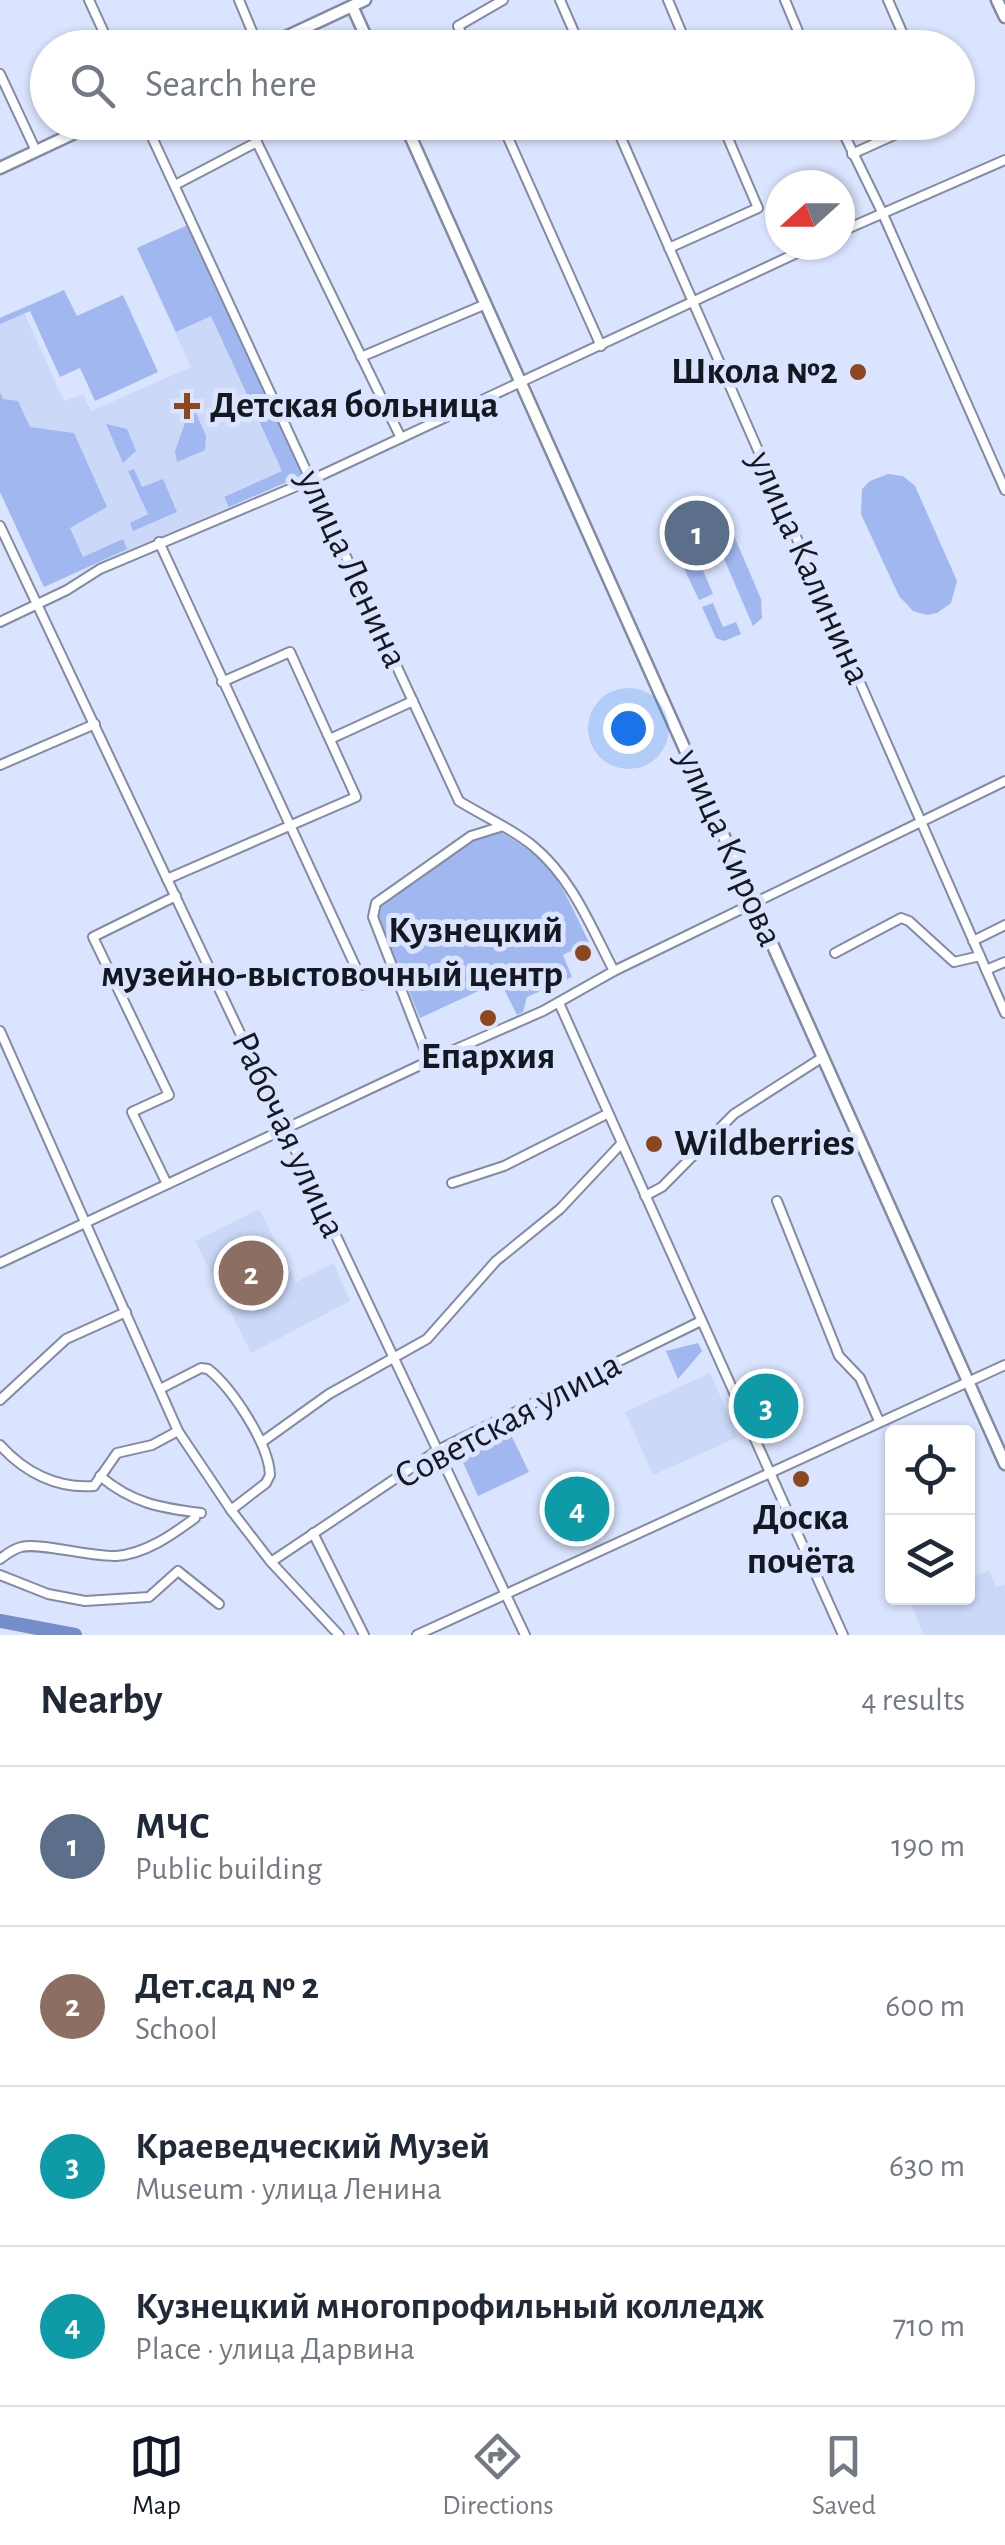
<!DOCTYPE html>
<meta charset="utf-8">
<style>
:root{--surface:#fff;--page:#f2f2f3;--text:#1f2937;--muted:#747a83;--line:#e0e1e3;--accent:#111827}
body{margin:0;font-family:"Alegreya Sans",sans-serif;background:var(--page);color:var(--text)}
.controls{position:absolute;right:30px;bottom:30px;display:grid;overflow:hidden;border-radius:10px;box-shadow:0 2px 8px #0004}
.controls button{width:90px;height:90px;display:grid;place-items:center;padding:0;border:0;border-bottom:2px solid var(--line);background:var(--surface);color:var(--text);font:50px sans-serif}
.compass{position:absolute;left:765px;top:170px;width:90px;height:90px;border-radius:50%;background:var(--surface);box-shadow:0 2px 8px #0004;rotate:249deg}
.you{position:absolute;left:628px;top:728px;width:35px;height:35px;margin:-25px;border:8px solid #fff;border-radius:50%;background:#1a73e8;box-shadow:0 0 0 15px #1a73e833}
.badge{display:grid;place-items:center;width:65px;height:65px;border-radius:50%;background:var(--accent);color:#fff;font-size:32px;font-weight:700}
.pin{position:absolute;translate:-50% -50%;border:5px solid #fff;box-shadow:0 2px 10px #0006}
.list{margin:0;padding:0;list-style:none}
h2{display:flex;justify-content:space-between;align-items:center;height:130px;margin:0;padding:0 40px;font-size:42px}
h2 small{font-size:32px;font-weight:400;color:var(--muted)}
.list li{display:grid;grid-template-columns:65px 1fr auto;gap:30px;align-items:center;box-sizing:border-box;height:160px;padding:0 40px;border-top:2px solid var(--line)}
.list b{display:block;font-size:38px;white-space:nowrap}
.list p{margin:0;font-size:32px;white-space:nowrap;color:var(--muted)}
.list em{font-size:32px;font-style:normal;color:var(--muted)}
.icon{flex:none;width:55px;height:55px;fill:none;stroke:currentColor;stroke-width:2;stroke-linecap:round;stroke-linejoin:round}
.map{position:relative;flex:none;width:1005px;height:1635px;overflow:hidden}
.search{position:absolute;background:var(--surface);box-shadow:0 2px 8px #0004;left:30px;right:30px;top:30px;height:110px;display:flex;align-items:center;gap:25px;box-sizing:border-box;padding:0 35px;border-radius:55px;color:var(--muted);font-size:38px}
.sheet{height:770px;background:var(--surface)}
nav{display:flex;justify-content:space-around;align-items:center;box-sizing:border-box;height:140px;border-top:2px solid var(--line);background:var(--surface);font-size:28px;color:var(--muted)}
nav a{display:grid;justify-items:center;gap:5px}
nav .on{color:var(--accent)}
.map>svg:first-child{display:block}
.built{fill:#cbd8f8}
.green{fill:#a0b7f0}
.lines{fill:none;stroke-linecap:round;stroke-linejoin:round}
.river{stroke:#768dcb;stroke-width:14}
.street-casing{stroke:#828ba2;stroke-width:12}
.secondary-casing{stroke:#828ba2;stroke-width:15}
.street{stroke:#fff;stroke-width:8}
.secondary{stroke:#fff;stroke-width:10}
.poi-dot{fill:#8d471f;stroke:#dae4fe;stroke-width:4}
.labels{text-anchor:middle;dominant-baseline:central;stroke-width:10;stroke-linejoin:round;paint-order:stroke}
.poi-label{font-size:38px;font-weight:bold;fill:#141820;stroke:#dae4fe;text-anchor:end}
.street-label{font-size:38px;fill:#141820;stroke:#dae4fe}
</style>
<div class="map">
<svg width="1005" height="1635" viewBox="0 0 1005 1635">
<rect width="100%" height="100%" fill="#dae4fe"/>
<g class="built">
<polygon points="188,225 303,475 44,587 0,492 0,318 22,308 64,401 83,394 91,411 191,367 137,248"/>
<polygon points="259,1209 296,1282 334,1263 350,1301 251,1353 195,1241"/>
<polygon points="710,1373 738,1437 653,1475 625,1412"/>
<polygon points="989,1570 996,1587 1005,1584 1005,1635 924,1635 911,1604 926,1598 968,1598 968,1580"/>
</g>
<g class="green">
<polygon points="188,225 303,475 229,507 224,497 282,471 211,316 176,332 137,248"/>
<polygon points="64,290 77,316 123,295 158,372 95,401 80,368 60,377 30,311 0,324 0,318"/>
<polygon points="0,392 3,399 18,401 30,427 74,433 107,507 70,528 83,557 123,539 127,549 44,587 0,492"/>
<polygon points="192,404 206,436 205,450 177,462 175,451"/>
<polygon points="106,424 127,429 136,451 123,463"/>
<polygon points="134,469 142,487 163,479 177,512 133,531 130,523 148,514 128,471"/>
<polygon points="888,474 903,476 915,486 957,581 951,603 937,613 927,615 913,611 899,596 861,514 862,489 870,481"/>
<polygon points="714,514 726,517 761,599 762,618 753,626 706,517"/>
<polygon points="683,523 713,594 699,600 671,541 674,530"/>
<polygon points="713,603 723,627 736,622 741,634 724,641 716,638 702,607"/>
<path d="M 500,832 C 555,861 563,889 589,942 L 563,955 L 572,977 L 527,997 L 523,1012 L 517,1015 L 500,981 L 420,1018 L 378,917 L 381,906 L 471,841 Z"/>
<polygon points="698,1343 702,1351 678,1379 666,1351"/>
<polygon points="511,1435 529,1472 478,1496 461,1458"/>
</g>
<g class="lines">
<polyline class="river" points="0,1621 75,1635"/>
<defs>
<g id="street">
<polyline points="89,0 111,48"/>
<polyline points="239,0 259,48"/>
<polyline points="560,0 581,48"/>
<polyline points="668,0 688,48"/>
<polyline points="785,0 805,48"/>
<polyline points="888,0 909,48"/>
<polyline points="468,48 458,26 503,0"/>
<polyline points="0,74 36,151"/>
<path d="M 145,122 L 459,801 C 483,816 511,828 533,846 C 572,878 591,927 614,971"/>
<polyline points="255,122 249,126 401,438"/>
<polyline points="501,122 601,346"/>
<polyline points="614,122 1005,1013"/>
<polyline points="838,122 882,212 1005,490"/>
<polyline points="852,154 923,122"/>
<polyline points="175,185 257,142"/>
<polyline points="840,232 1005,160"/>
<polyline points="669,248 758,208 721,122"/>
<polyline points="361,357 486,304"/>
<polyline points="0,526 525,1635"/>
<polyline points="159,542 364,985"/>
<polyline points="0,622 67,590 100,569 311,480 814,245"/>
<polyline points="330,739 413,701"/>
<polyline points="0,765 95,724"/>
<polyline points="167,879 356,797 290,652 222,682"/>
<polyline points="973,941 1005,925"/>
<polyline points="835,953 901,918 909,921 954,962 980,956"/>
<polyline points="986,970 1005,962"/>
<polyline points="559,1003 843,1635"/>
<polyline points="0,1031 178,1431 231,1510 271,1562 339,1635"/>
<polyline points="429,1061 373,917 376,903 471,836 500,827"/>
<polyline points="452,1183 504,1166 607,1114"/>
<polyline points="167,1184 132,1112 169,1095 93,937 176,896"/>
<polyline points="645,1196 662,1187 734,1114 823,1057"/>
<polyline points="777,1201 839,1356 860,1378 879,1421"/>
<polyline points="0,1263 429,1061 543,1011 614,971 1005,781"/>
<path d="M 160,1389 L 201,1368 L 208,1369 C 232,1388 269,1444 270,1475 L 266,1483 L 231,1510"/>
<polyline points="0,1400 66,1339 126,1312"/>
<polyline points="262,1442 329,1394 427,1339 496,1261 560,1209 621,1144"/>
<path d="M 0,1445 C 24,1472 57,1489 94,1486 L 117,1453 L 152,1445 L 178,1431"/>
<path d="M 100,1476 C 132,1503 160,1508 201,1513"/>
<polyline points="313,1533 364,1635"/>
<path d="M 0,1559 C 7,1554 13,1549 21,1547 C 39,1542 90,1557 116,1556 C 145,1554 172,1535 195,1518"/>
<polyline points="271,1562 438,1450 701,1321"/>
<polyline points="0,1575 48,1594 85,1601 149,1597 178,1571 219,1604"/>
<polyline points="417,1635 1005,1365"/>
</g>
<g id="secondary">
<polyline points="997,0 1005,17"/>
<polyline points="352,6 371,48"/>
<polyline points="262,48 365,0"/>
<polyline points="404,122 1005,1464"/>
<polyline points="0,168 98,122"/>
</g>
</defs>
<use href="#street" class="street-casing"/>
<use href="#secondary" class="secondary-casing"/>
<use href="#street" class="street"/>
<use href="#secondary" class="secondary"/>
</g>
<g class="poi-dot">
<circle cx="858" cy="372" r="10"/>
<path d="M182 391h10v10h10v10h-10v10h-10v-10h-10v-10h10z"/>
<circle cx="583" cy="953" r="10"/>
<circle cx="488" cy="1018" r="10"/>
<circle cx="654" cy="1144" r="10"/>
<circle cx="801" cy="1479" r="10"/>
</g>
<g class="labels">
<g class="poi-label">
<text x="838" y="372">Школа №2</text>
<text x="210" y="406" text-anchor="start">Детская больница</text>
<text x="563" y="931">Кузнецкий<tspan x="563" dy="44">музейно-выстовочный центр</tspan></text>
<text x="488" y="1057" text-anchor="middle">Епархия</text>
<text x="674" y="1144" text-anchor="start">Wildberries</text>
<text x="801" y="1518" text-anchor="middle">Доска<tspan x="801" dy="44">почёта</tspan></text>
</g>
<g class="street-label">
<text transform="translate(809 568) rotate(66)">улица Калинина</text>
<text transform="translate(352 569) rotate(65)">улица Ленина</text>
<text transform="translate(729 848) rotate(66)">улица Кирова</text>
<text transform="translate(288 1135) rotate(65)">Рабочая улица</text>
<text transform="translate(508 1421) rotate(-28)">Советская улица</text>
</g>
</g>
</svg>
<div class="controls">
<button><svg class="icon" aria-label="locate" viewBox="0 0 24 24"><circle cx="12" cy="12" r="6"/><path d="M12 2v4M12 18v4M2 12h4M18 12h4"/></svg></button>
<button><svg class="icon" aria-label="layers" viewBox="0 0 24 24"><path d="M12 4l9 5-9 5-9-5zM3 14l9 5 9-5"/></svg></button>
</div>
<svg class="compass" viewBox="-18 -18 36 36"><path d="M0-13l5 13h-10z" fill="#e53935"/><path d="M0 13l5-13h-10z" fill="#747a83"/></svg>
<div class="you"></div>
<div class="pin badge" style="left:697px;top:533px;background:#5c6f8a">1</div>
<div class="pin badge" style="left:251px;top:1273px;background:#8d6e63">2</div>
<div class="pin badge" style="left:766px;top:1406px;background:#0f9aa8">3</div>
<div class="pin badge" style="left:577px;top:1509px;background:#0f9aa8">4</div>
<div class="search"><svg class="icon" aria-label="search" viewBox="0 0 24 24"><circle cx="10" cy="10" r="6"/><path d="M15 15l6 6"/></svg>Search here</div>
</div>
<section class="sheet">
<h2>Nearby<small>4 results</small></h2>
<ul class="list">
<li><span class="badge" style="background:#5c6f8a">1</span><div><b>МЧС</b><p>Public building</p></div><em>190 m</em></li>
<li><span class="badge" style="background:#8d6e63">2</span><div><b>Дет.сад № 2</b><p>School</p></div><em>600 m</em></li>
<li><span class="badge" style="background:#0f9aa8">3</span><div><b>Краеведческий Музей</b><p>Museum · улица Ленина</p></div><em>630 m</em></li>
<li><span class="badge" style="background:#0f9aa8">4</span><div><b>Кузнецкий многопрофильный колледж</b><p>Place · улица Дарвина</p></div><em>710 m</em></li>
</ul>
</section>
<nav>
<a class="on"><svg class="icon" aria-label="map" viewBox="0 0 24 24"><path d="M3 6l6-2 6 2 6-2v14l-6 2-6-2-6 2zM9 4v14M15 6v14"/></svg>Map</a>
<a><svg class="icon" aria-label="directions" viewBox="0 0 24 24"><path d="M12 3l9 9-9 9-9-9zM9 14v-3h6M13 9l2 2-2 2"/></svg>Directions</a>
<a><svg class="icon" aria-label="saved" viewBox="0 0 24 24"><path d="M7 4h10v16l-5-4-5 4z"/></svg>Saved</a>
</nav>
